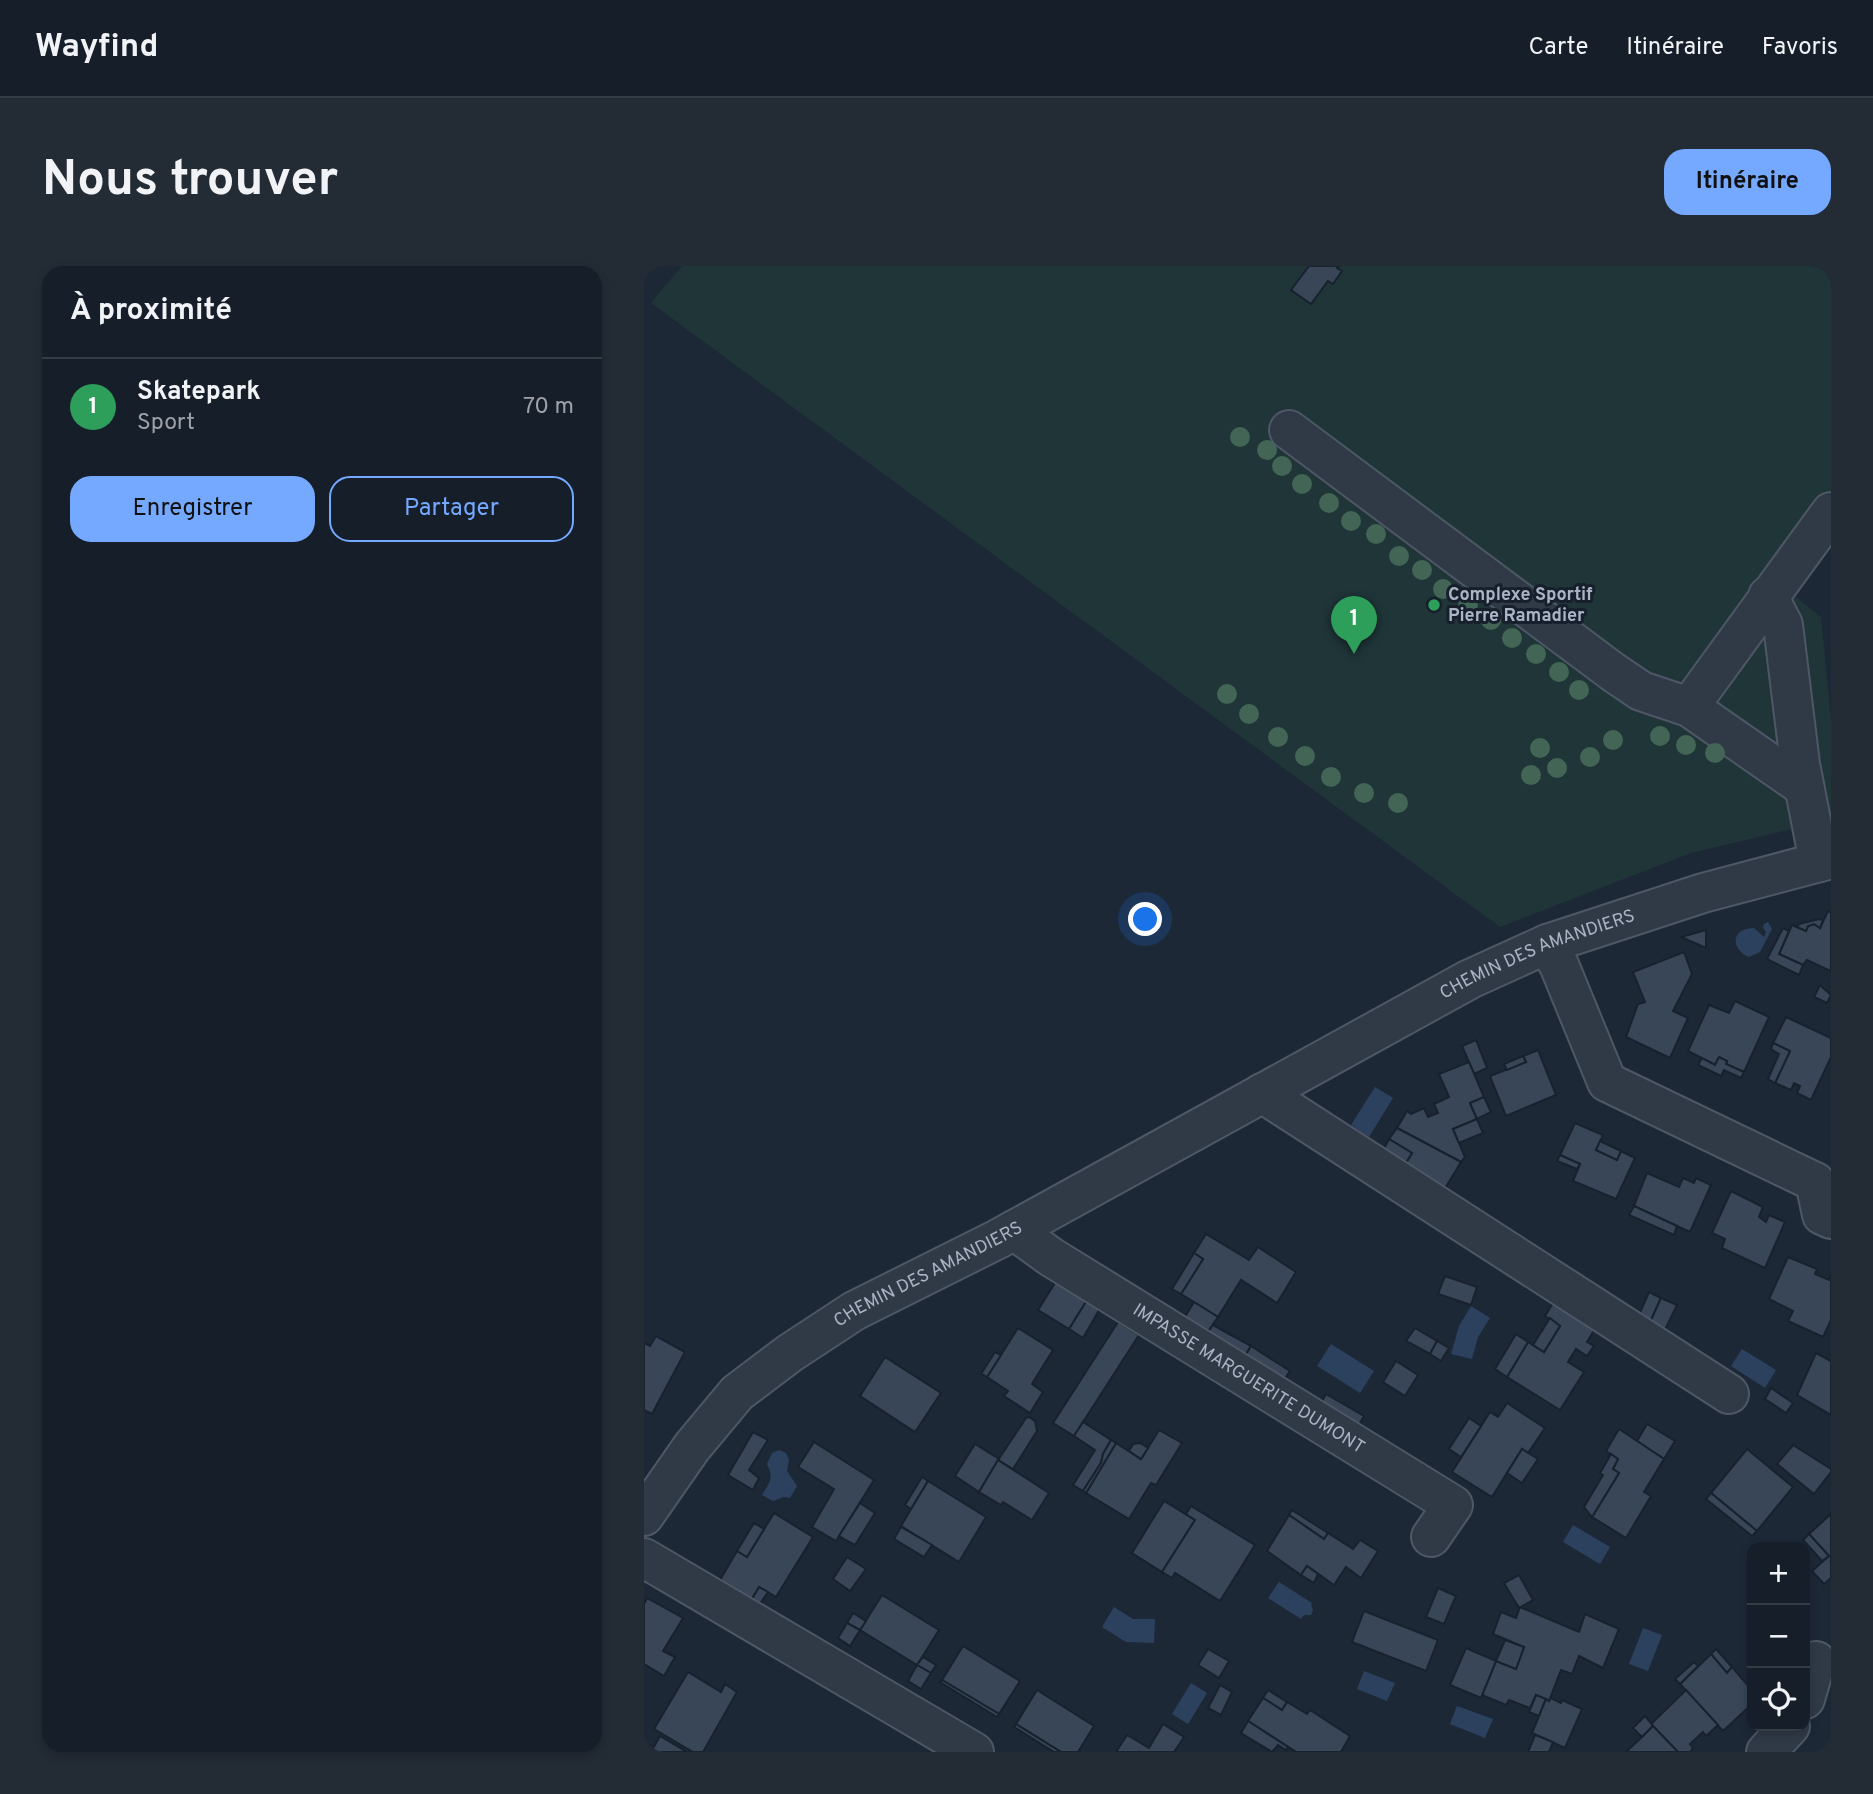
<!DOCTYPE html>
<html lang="fr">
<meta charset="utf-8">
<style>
:root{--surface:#161e29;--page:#232b35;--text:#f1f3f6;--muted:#9ea2a8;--line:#353c46;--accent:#75a9ff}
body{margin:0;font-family:Overpass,sans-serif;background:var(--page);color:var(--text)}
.controls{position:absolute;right:21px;bottom:21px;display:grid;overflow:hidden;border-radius:14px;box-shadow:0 4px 10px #0003}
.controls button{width:63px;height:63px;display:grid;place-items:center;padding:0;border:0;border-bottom:2px solid var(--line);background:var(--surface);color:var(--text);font:35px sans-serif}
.you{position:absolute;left:502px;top:654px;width:24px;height:24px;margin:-18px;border:5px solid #fff;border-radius:50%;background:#1a73e8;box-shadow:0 0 0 10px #1a73e833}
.badge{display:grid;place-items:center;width:46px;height:46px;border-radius:50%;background:var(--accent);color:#fff;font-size:23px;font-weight:700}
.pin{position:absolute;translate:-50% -58px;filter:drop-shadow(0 2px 4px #0008)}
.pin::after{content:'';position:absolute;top:37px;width:24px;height:21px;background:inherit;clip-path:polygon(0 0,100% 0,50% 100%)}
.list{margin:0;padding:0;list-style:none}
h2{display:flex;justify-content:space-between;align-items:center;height:91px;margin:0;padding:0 28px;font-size:30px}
h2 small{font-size:23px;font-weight:400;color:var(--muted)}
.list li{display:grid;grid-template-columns:46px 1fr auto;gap:21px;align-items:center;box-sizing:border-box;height:98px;padding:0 28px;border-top:2px solid var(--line)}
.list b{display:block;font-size:26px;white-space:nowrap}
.list p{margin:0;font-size:23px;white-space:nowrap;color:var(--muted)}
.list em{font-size:23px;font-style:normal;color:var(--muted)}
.actions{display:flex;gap:14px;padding:21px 28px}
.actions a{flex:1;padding:16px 0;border:2px solid var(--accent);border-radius:21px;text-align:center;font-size:24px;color:var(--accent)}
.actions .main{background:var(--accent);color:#111}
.icon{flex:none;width:38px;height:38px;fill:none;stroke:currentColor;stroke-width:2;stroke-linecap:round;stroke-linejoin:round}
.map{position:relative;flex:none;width:1187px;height:1486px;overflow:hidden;border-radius:21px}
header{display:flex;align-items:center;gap:42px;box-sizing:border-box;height:98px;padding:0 35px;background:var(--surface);border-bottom:2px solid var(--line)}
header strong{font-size:33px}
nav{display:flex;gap:38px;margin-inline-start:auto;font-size:24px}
.intro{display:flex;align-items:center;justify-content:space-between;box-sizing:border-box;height:168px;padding:0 42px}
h1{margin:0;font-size:49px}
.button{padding:18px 32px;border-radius:21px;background:var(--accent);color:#111;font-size:24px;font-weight:700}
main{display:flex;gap:42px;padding:0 42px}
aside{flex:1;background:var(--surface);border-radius:21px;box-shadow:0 4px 10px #0003}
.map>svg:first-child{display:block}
.green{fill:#1f3538}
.water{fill:#2c415e}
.building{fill:#384658;stroke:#18212e;stroke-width:2}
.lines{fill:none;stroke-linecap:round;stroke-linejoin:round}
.minor-casing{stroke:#4d5766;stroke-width:42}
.minor{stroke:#303a47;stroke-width:38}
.tree{fill:#426555}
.leisure-dot{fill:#2e9e5b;stroke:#161f2b;stroke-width:2.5}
.labels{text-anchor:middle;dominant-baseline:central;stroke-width:6;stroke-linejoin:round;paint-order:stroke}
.poi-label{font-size:18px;font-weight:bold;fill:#a9b4c5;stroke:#161f2b;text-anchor:start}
.street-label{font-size:18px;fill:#a9b4c5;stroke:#161f2b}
</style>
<header>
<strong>Wayfind</strong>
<nav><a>Carte</a><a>Itinéraire</a><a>Favoris</a></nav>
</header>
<div class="intro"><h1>Nous trouver</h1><a class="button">Itinéraire</a></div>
<main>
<aside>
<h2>À proximité<small></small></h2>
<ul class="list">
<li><span class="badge" style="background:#2e9e5b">1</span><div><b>Skatepark</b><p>Sport</p></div><em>70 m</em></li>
</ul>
<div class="actions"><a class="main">Enregistrer</a><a>Partager</a></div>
</aside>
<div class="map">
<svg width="1187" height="1486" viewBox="0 0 1187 1486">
<rect width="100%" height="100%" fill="#1d2837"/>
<polygon class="green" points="38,0 1187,0 1187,272 1147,327 1177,351 1187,453 1187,554 1047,587 856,661 7,37"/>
<g class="water">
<path d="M 1124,656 L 1128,663 L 1116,686 L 1105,691 C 1086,683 1087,662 1110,662 L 1120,671 L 1122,666 L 1119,662 L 1120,658 Z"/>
<polygon points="731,821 749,832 725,871 707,859"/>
<polygon points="827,1040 846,1052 834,1071 828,1093 807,1088 815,1060"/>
<polygon points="687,1078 730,1105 716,1127 673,1100"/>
<polygon points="1098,1083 1132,1104 1121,1122 1087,1100"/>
<path d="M 135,1184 L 142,1187 L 145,1194 L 143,1205 L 153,1220 L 146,1232 L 140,1231 L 129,1235 L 118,1229 C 126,1216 130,1212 123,1198 L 128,1187 Z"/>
<polygon points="929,1259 966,1281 956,1298 919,1276"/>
<polygon points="635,1316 668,1337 667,1339 669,1344 667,1349 660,1349 657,1353 624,1332"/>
<polygon points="470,1341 489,1353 511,1353 510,1377 482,1376 458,1361"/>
<polygon points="999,1362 1018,1369 1004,1405 985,1398"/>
<polygon points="720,1405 751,1417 743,1435 713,1423"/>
<polygon points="547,1417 563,1427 544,1458 528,1448"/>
<polygon points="813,1440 849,1453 841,1472 806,1458"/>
</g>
<g class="building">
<polygon points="665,0 695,0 693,2 698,5 689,18 684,15 667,38 647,24"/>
<polygon points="1184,645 1187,647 1187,705 1163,694 1159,699 1135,688 1148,659 1162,665 1164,660 1170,658 1176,662"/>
<polygon points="1175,653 1179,654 1176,662 1170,658 1164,660 1162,665 1153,661 1155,658"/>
<polygon points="1139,662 1145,665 1135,688 1159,699 1155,709 1123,693"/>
<polygon points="1062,664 1062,682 1037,671"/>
<polygon points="1040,686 1048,708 1029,745 1044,752 1026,792 982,771 994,738 1001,736 989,706"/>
<polygon points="1176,719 1187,729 1183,737 1170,731"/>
<polygon points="1091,735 1125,751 1100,806 1082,798 1083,795 1075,791 1071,799 1044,785 1065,739 1085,747"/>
<polygon points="1142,751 1187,772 1187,791 1167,834 1153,827 1156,820 1150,817 1147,824 1131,817 1146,785 1129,777"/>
<polygon points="832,774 843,802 830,808 818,780"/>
<polygon points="1129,777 1146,785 1131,817 1124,813 1135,788 1127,783"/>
<polygon points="894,784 912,829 862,850 846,810 882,796 879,790"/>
<polygon points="879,790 882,796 863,804 860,798"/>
<polygon points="1075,791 1083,795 1082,798 1100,806 1097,812 1080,804 1077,810 1054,799 1058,792 1071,799"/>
<polygon points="825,796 840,831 826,837 833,853 809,863 821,891 817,896 753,862 763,845 767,848 780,842 784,851 794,847 790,838 805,831 795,808"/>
<polygon points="840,831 847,846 833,853 826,837"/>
<polygon points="833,853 839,867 815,877 809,863"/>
<polygon points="931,857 959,869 952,884 973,894 977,885 991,892 972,933 929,915 936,898 916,889"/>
<polygon points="753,862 817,896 800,924 760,900 768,887 745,873"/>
<polygon points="745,873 768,887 760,900 738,886"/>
<polygon points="956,875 977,885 973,894 952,884"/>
<polygon points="916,889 936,898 933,903 913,895"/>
<polygon points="1003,907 1035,921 1039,912 1050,917 1052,912 1067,919 1046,966 990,940"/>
<polygon points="1087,925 1119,941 1115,951 1122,956 1125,949 1141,956 1121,1002 1078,982 1081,973 1068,967"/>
<polygon points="990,940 1033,960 1030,969 985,949"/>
<polygon points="562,968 605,994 614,981 652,1006 633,1037 597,1014 574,1051 537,1028 559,993 550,987"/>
<polygon points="550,987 559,993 537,1028 528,1023"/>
<polygon points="1144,991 1173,1003 1171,1008 1185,1014 1187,1009 1187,1054 1179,1071 1144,1055 1149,1045 1125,1033"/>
<polygon points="801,1010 833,1021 827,1039 794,1028"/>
<polygon points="414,1012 445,1031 425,1063 394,1044"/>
<polygon points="1005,1026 1017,1032 1002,1065 991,1058"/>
<polygon points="445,1031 458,1039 439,1072 425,1063"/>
<polygon points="912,1032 954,1058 943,1076 950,1080 943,1090 932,1083 924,1096 940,1106 916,1144 863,1111 884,1076 900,1086 916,1060 901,1050"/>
<polygon points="1017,1032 1033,1039 1016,1074 1002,1065"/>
<polygon points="550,1036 574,1051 559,1073 536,1059"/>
<polygon points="906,1052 916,1060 900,1086 889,1079"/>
<polygon points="474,1056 495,1069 430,1170 409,1157"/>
<polygon points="569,1059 607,1080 597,1097 559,1073"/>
<polygon points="374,1062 409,1084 388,1118 399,1126 386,1147 360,1130 364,1125 343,1111"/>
<polygon points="771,1062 793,1075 786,1088 762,1075"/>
<polygon points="872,1068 884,1076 863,1111 851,1103"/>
<polygon points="12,1070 41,1086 8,1148 0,1144 0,1077 6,1080"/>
<polygon points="793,1075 805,1082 797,1095 786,1088"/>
<polygon points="607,1080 646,1105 635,1121 597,1097"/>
<polygon points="351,1086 357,1089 343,1111 337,1108"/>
<polygon points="1172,1087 1187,1095 1187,1149 1153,1129"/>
<polygon points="241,1091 297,1127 271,1166 216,1130"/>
<polygon points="752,1095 774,1109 761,1130 739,1116"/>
<polygon points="1127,1122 1149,1137 1142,1147 1121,1133"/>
<polygon points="682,1128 720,1150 710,1168 673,1144"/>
<polygon points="863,1137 901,1162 884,1187 878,1183 848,1231 808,1206 846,1146 854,1151"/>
<polygon points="385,1151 391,1155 393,1165 369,1203 354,1194 382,1152"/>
<polygon points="825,1152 837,1160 817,1191 805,1183"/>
<polygon points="439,1156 467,1174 459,1188 457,1197 439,1225 429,1219 451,1184 430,1170"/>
<polygon points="1003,1158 1031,1175 1020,1193 993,1175"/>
<polygon points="975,1163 1020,1193 1000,1226 1007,1230 982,1272 948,1251 975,1207 969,1203 974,1193 962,1185"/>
<polygon points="515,1164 538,1177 512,1219 507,1217 485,1253 442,1227 472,1177 497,1193"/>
<polygon points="109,1166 124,1174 105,1204 115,1212 109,1224 84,1209"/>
<polygon points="467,1174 472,1177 442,1227 439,1225 457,1197 459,1188"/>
<polygon points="170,1176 230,1214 192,1275 168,1261 190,1223 154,1201"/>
<polygon points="496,1177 504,1182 497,1193 485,1185 489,1178"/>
<polygon points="331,1178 355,1193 335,1226 311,1210"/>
<polygon points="1149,1179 1187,1203 1187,1206 1170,1228 1133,1198"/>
<polygon points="878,1183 894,1193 878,1217 863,1207"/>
<polygon points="1103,1183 1149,1221 1113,1265 1067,1227"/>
<polygon points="967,1188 974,1193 969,1203 975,1207 948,1251 940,1241 959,1209 956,1207"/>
<polygon points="354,1194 405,1227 388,1254 359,1236 357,1239 335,1226"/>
<polygon points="278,1211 284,1215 267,1243 261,1239"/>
<polygon points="284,1215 342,1251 315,1296 257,1260"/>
<polygon points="1067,1227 1113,1265 1108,1270 1062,1233"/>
<polygon points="520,1235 551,1254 518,1306 488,1287"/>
<polygon points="216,1237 231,1247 211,1279 195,1270"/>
<polygon points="547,1240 611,1279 576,1335 531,1307 528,1312 518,1306 551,1254 542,1248"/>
<polygon points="648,1244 684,1267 680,1273 645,1249"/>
<polygon points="130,1247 169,1271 132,1331 115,1321 108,1333 76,1314 93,1285 103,1291"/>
<polygon points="1187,1248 1187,1312 1180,1318 1168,1305 1185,1290 1165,1268"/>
<polygon points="645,1249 680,1273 684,1267 709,1283 716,1274 734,1285 717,1312 702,1301 690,1319 663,1300 657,1309 623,1285"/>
<polygon points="110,1257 120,1263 103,1291 93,1285"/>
<polygon points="257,1261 288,1279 280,1291 250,1273"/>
<polygon points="1165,1268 1185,1290 1178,1295 1159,1274"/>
<polygon points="203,1291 222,1303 206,1325 189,1313"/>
<polygon points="663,1300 674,1308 670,1317 657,1309"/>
<polygon points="875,1309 889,1334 875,1342 860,1317"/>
<polygon points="115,1321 124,1326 116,1338 108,1333"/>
<polygon points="794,1322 812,1330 800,1358 782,1351"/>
<polygon points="238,1329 295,1364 273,1399 216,1364"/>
<polygon points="3,1332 39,1352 19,1385 31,1391 20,1410 0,1398 0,1338"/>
<polygon points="876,1341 935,1366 941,1348 975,1363 959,1402 935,1390 928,1408 917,1404 905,1435 892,1429 886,1442 865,1434 862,1439 838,1429 852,1395 872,1403 880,1381 849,1368 857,1346 872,1352"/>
<polygon points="720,1345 794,1374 782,1405 708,1376"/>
<polygon points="209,1347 222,1355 216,1364 203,1357"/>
<polygon points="203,1357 216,1364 206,1380 194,1372"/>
<polygon points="861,1374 880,1381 872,1403 852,1395"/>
<polygon points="319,1380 376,1415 355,1448 298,1414"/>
<polygon points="822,1382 852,1395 837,1432 806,1419"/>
<polygon points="564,1383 585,1395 575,1412 554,1399"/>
<polygon points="1072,1383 1088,1401 1083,1407 1067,1388"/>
<polygon points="1067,1388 1083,1407 1088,1401 1108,1424 1108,1438 1079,1465 1036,1418"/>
<polygon points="279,1391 292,1399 287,1407 273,1399"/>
<polygon points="1050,1396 1054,1400 1036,1418 1031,1413"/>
<polygon points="273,1399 287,1407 277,1423 264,1415"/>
<polygon points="44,1406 77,1426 81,1418 93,1426 59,1486 49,1486 10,1463"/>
<polygon points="298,1414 355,1448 353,1451 296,1416"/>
<polygon points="576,1419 588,1426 577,1449 564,1442"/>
<polygon points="393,1424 450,1460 434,1486 417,1486 372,1458"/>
<polygon points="624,1424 643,1436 638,1444 619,1432"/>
<polygon points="1042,1424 1074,1459 1062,1470 1059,1466 1046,1478 1049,1482 1046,1486 1034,1486 1007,1458"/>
<polygon points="892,1429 902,1433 895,1450 885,1446"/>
<polygon points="619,1432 638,1444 643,1436 663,1448 666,1444 706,1470 697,1486 652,1486 604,1455"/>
<polygon points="907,1432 917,1437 918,1434 938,1443 921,1482 888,1467 902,1433 905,1435"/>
<polygon points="1001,1450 1009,1460 998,1471 989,1462"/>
<polygon points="604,1455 652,1486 644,1481 642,1484 634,1479 628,1486 597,1467"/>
<polygon points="372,1458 417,1486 410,1486 370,1461"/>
<polygon points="519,1458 540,1471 530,1486 472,1486 483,1469 505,1482"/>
<polygon points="1009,1460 1034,1486 982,1486 998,1471"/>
<polygon points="891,1469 909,1476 905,1486 884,1486"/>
<polygon points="16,1470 43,1486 0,1486 1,1482 7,1486"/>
</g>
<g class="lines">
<defs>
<g id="minor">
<polyline points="645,164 969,406 997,425 1045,441 1160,521"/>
<polyline points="1124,330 1139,359 1156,498 1175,596"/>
<polyline points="1045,441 1187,246"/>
<polyline points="903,678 915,699 963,816 1171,916"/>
<polyline points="618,827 1085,1128"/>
<polyline points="1171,916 1178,949 1187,953"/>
<path id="s1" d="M 370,964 L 407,991 L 809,1239 L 787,1271"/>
<path id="s2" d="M 0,1250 L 48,1181 L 93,1127 L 146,1087 L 210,1045 L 354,973 L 826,713 L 903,678 L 1059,627 L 1187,593"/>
<polyline points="0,1292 330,1486"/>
<polyline points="1161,1433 1172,1395"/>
<polyline points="1122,1486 1146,1460"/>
</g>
</defs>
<use href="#minor" class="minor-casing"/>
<use href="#minor" class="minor"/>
</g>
<g class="tree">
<circle cx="596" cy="171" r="10"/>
<circle cx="623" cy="184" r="10"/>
<circle cx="638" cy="200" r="10"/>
<circle cx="658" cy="218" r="10"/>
<circle cx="685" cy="237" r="10"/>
<circle cx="707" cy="255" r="10"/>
<circle cx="732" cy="268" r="10"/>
<circle cx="755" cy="290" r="10"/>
<circle cx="778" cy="304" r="10"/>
<circle cx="799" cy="323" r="10"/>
<circle cx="824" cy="339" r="10"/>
<circle cx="847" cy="354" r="10"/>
<circle cx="868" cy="372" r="10"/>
<circle cx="892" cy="388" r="10"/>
<circle cx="915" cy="406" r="10"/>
<circle cx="935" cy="424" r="10"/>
<circle cx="583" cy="428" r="10"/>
<circle cx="605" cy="448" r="10"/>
<circle cx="1016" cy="470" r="10"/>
<circle cx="634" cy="471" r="10"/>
<circle cx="969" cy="474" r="10"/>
<circle cx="1042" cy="479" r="10"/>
<circle cx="896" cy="482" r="10"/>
<circle cx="1071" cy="487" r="10"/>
<circle cx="661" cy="490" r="10"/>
<circle cx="946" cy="491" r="10"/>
<circle cx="913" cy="502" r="10"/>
<circle cx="887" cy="509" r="10"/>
<circle cx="687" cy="511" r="10"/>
<circle cx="720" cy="527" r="10"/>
<circle cx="754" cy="537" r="10"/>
</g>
<circle class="leisure-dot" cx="790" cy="339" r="7"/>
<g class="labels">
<g class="poi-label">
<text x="804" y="329">Complexe Sportif<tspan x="804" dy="21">Pierre Ramadier</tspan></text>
</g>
<g class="street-label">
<text stroke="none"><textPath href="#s2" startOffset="1069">CHEMIN DES AMANDIERS</textPath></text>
<text stroke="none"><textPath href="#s2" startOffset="380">CHEMIN DES AMANDIERS</textPath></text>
<text stroke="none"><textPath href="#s1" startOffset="278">IMPASSE MARGUERITE DUMONT</textPath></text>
</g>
</g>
</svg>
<div class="controls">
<button>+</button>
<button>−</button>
<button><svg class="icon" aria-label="locate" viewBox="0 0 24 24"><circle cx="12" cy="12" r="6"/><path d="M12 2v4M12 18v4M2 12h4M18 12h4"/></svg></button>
</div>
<div class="you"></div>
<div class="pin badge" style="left:710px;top:388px;background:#2e9e5b">1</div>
</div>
</main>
